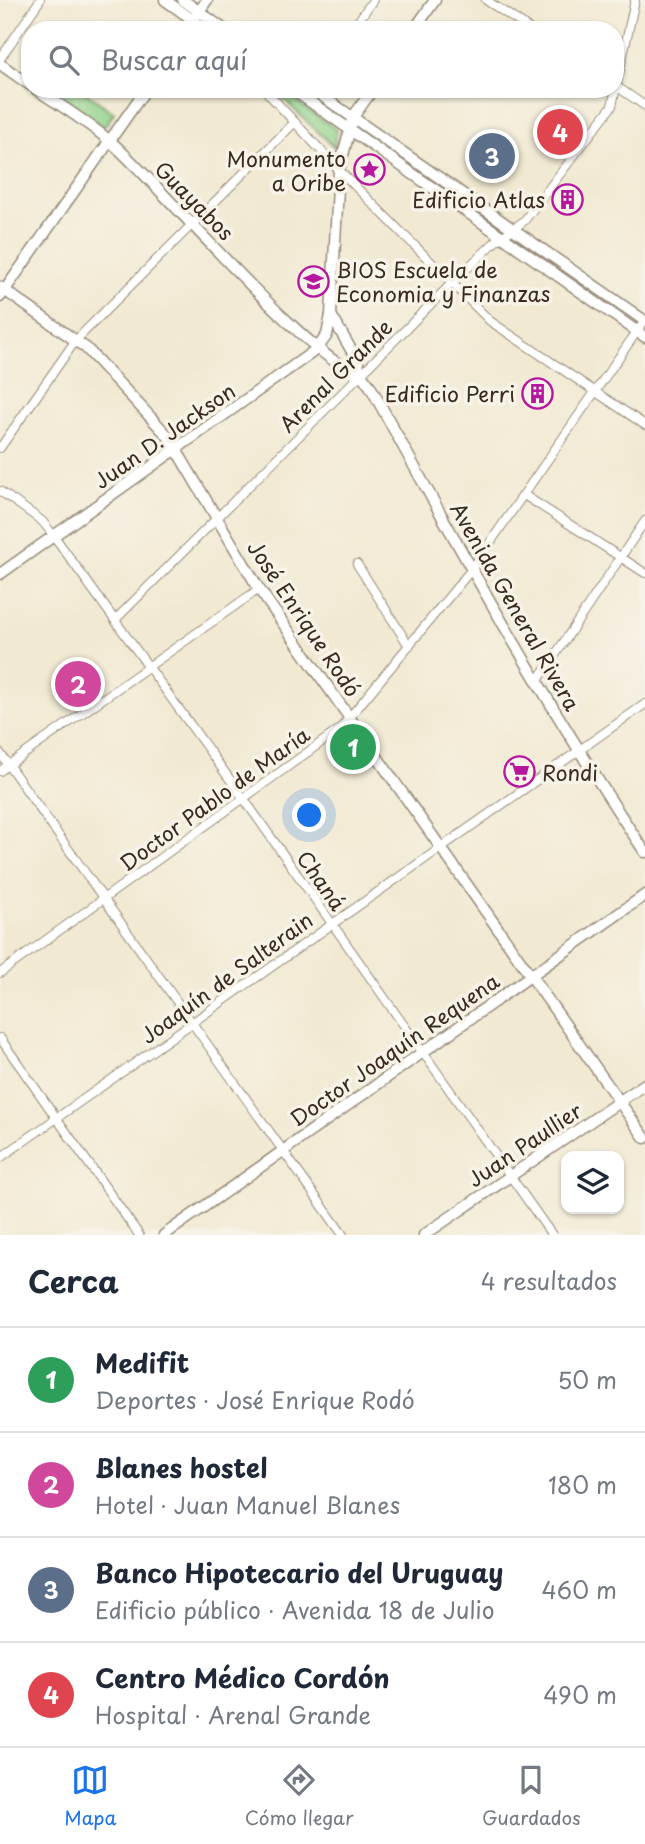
<!DOCTYPE html>
<html lang="es">
<meta charset="utf-8">
<style>
:root{--surface:#fff;--page:#f2f2f3;--text:#1f2937;--muted:#747a83;--line:#e0e1e3;--accent:#1a73e8}
body{margin:0;font-family:"Playpen Sans",sans-serif;background:var(--page);color:var(--text)}
.controls{position:absolute;right:21px;bottom:21px;display:grid;overflow:hidden;border-radius:14px;box-shadow:0 2px 5px #0004}
.controls button{width:63px;height:63px;display:grid;place-items:center;padding:0;border:0;border-bottom:2px solid var(--line);background:var(--surface);color:var(--text);font:35px sans-serif}
.you{position:absolute;left:310px;top:816px;width:24px;height:24px;margin:-18px;border:5px solid #fff;border-radius:50%;background:#1a73e8;box-shadow:0 0 0 10px #1a73e833}
.badge{display:grid;place-items:center;width:46px;height:46px;border-radius:50%;background:var(--accent);color:#fff;font-size:23px;font-weight:700}
.pin{position:absolute;translate:-50% -50%;border:4px solid #fff;box-shadow:0 2px 7px #0006}
.list{margin:0;padding:0;list-style:none}
h2{display:flex;justify-content:space-between;align-items:center;height:91px;margin:0;padding:0 28px;font-size:30px}
h2 small{font-size:23px;font-weight:400;color:var(--muted)}
.list li{display:grid;grid-template-columns:46px 1fr auto;gap:21px;align-items:center;box-sizing:border-box;height:105px;padding:0 28px;border-top:2px solid var(--line)}
.list b{display:block;font-size:26px;white-space:nowrap}
.list p{margin:0;font-size:23px;white-space:nowrap;color:var(--muted)}
.list em{font-size:23px;font-style:normal;color:var(--muted)}
.icon{flex:none;width:38px;height:38px;fill:none;stroke:currentColor;stroke-width:2;stroke-linecap:round;stroke-linejoin:round}
.map{position:relative;flex:none;width:645px;height:1235px;overflow:hidden}
.search{position:absolute;background:var(--surface);box-shadow:0 2px 5px #0004;left:21px;right:21px;top:21px;height:77px;display:flex;align-items:center;gap:18px;box-sizing:border-box;padding:0 24px;border-radius:28px;color:var(--muted);font-size:26px}
.sheet{height:511px;background:var(--surface)}
nav{display:flex;justify-content:space-around;align-items:center;box-sizing:border-box;height:98px;border-top:2px solid var(--line);background:var(--surface);font-size:19px;color:var(--muted)}
nav a{display:grid;justify-items:center;gap:4px}
nav .on{color:var(--accent)}
.map>svg:first-child{display:block}
.green{fill:#90d28a;stroke:#667e54;stroke-width:2}
.lines{fill:none;stroke-linecap:round;stroke-linejoin:round}
.street-casing{stroke:#968a78;stroke-width:10}
.secondary-casing{stroke:#968a78;stroke-width:13}
.street{stroke:#fff;stroke-width:8}
.secondary{stroke:#fff;stroke-width:10}
.labels{text-anchor:middle;dominant-baseline:central;stroke-width:7;stroke-linejoin:round;paint-order:stroke}
.poi-label{font-size:21px;fill:#3b2a1e;stroke:#f7f3e8;text-anchor:end}
.street-label{font-size:21px;fill:#3b2a1e;stroke:#f7f3e8}
</style>
<div class="map">
<svg width="645" height="1235" viewBox="0 0 645 1235">
<rect width="100%" height="100%" fill="#f7f3e8"/>
<filter id="ink" filterUnits="userSpaceOnUse"><feTurbulence type="fractalNoise" baseFrequency=".0143" numOctaves="2"/><feDisplacementMap in="SourceGraphic" scale="14" xChannelSelector="R" yChannelSelector="G"/><feConvolveMatrix kernelMatrix="1 2 1 2 8 2 1 2 1" color-interpolation-filters="sRGB"/></filter>
<filter id="wash" filterUnits="userSpaceOnUse"><feTurbulence type="fractalNoise" baseFrequency=".00686" numOctaves="4" result="noise"/><feDisplacementMap in="SourceGraphic" scale="28" xChannelSelector="R" yChannelSelector="G"/><feGaussianBlur stdDeviation="1.57" result="paint"/><feColorMatrix in="noise" values="0 0 0 0 0 0 0 0 0 0 0 0 0 0 0 0 0 1.4 0 .05"/><feComposite in="paint" operator="in"/></filter>
<g filter="url(#wash)">
<rect width="100%" height="100%" fill="#f1e9d2"/>
<g class="green">
<polygon points="52,89 81,89 114,113 104,127"/>
<polygon points="278,89 337,130 334,147 276,92"/>
</g>
</g>
<g filter="url(#ink)">
<g class="lines">
<defs>
<g id="street">
<polyline points="486,0 531,30"/>
<polyline points="352,30 373,0"/>
<polyline points="0,59 40,0"/>
<polyline points="616,86 645,106"/>
<polyline points="264,89 339,170 490,321 645,425"/>
<polyline points="0,448 76,340 295,122"/>
<polyline points="0,491 42,521 54,536 244,799 552,1235"/>
<polyline points="524,495 645,573"/>
<polyline points="357,564 409,646"/>
<polyline points="115,620 452,283 496,241 524,221 612,106 635,0"/>
<polyline points="537,682 645,521"/>
<polyline points="0,753 343,1235"/>
<polyline points="0,771 259,589"/>
<polyline points="0,973 340,729 471,570 640,327"/>
<polyline points="0,1038 139,1235"/>
<polyline points="0,1158 645,704"/>
</g>
<g id="secondary">
<polyline points="165,0 207,30"/>
<polyline points="183,0 225,30"/>
<polyline points="186,30 207,0"/>
<polyline points="414,30 435,0"/>
<polyline points="0,64 30,85"/>
<path d="M 36,89 C 61,106 88,122 111,142 C 156,180 318,371 361,374"/>
<polyline points="292,89 645,337"/>
<polyline points="312,89 645,321"/>
<path d="M 373,89 L 353,117 L 339,170 L 331,315 L 357,360 L 361,374 L 370,386 C 457,545 544,702 645,852"/>
<polyline points="0,287 86,348 168,436 259,589 645,1138"/>
<polyline points="0,297 146,89"/>
<polyline points="0,574 317,349 327,335 331,315"/>
<polyline points="164,1235 645,895"/>
<polyline points="424,1235 645,1084"/>
</g>
</defs>
<use href="#street" class="street-casing"/>
<use href="#secondary" class="secondary-casing"/>
<use href="#street" class="street"/>
<use href="#secondary" class="secondary"/>
</g>
</g>
<defs>
<symbol id="sight-ring" viewBox="-11 -11 22 22"><circle r="9.5" fill="#f7f3e8" stroke="#b5179e" stroke-width="1.5"/><path d="M0-6L1.8-2.2L6-1.7L2.9 1.2L3.7 5.4L0 3.3L-3.7 5.4L-2.9 1.2L-6-1.7L-1.8-2.2Z" fill="#b5179e"/></symbol>
<symbol id="building-ring" viewBox="-11 -11 22 22"><circle r="9.5" fill="#f7f3e8" stroke="#b5179e" stroke-width="1.5"/><path d="M-4-6H4V6H1V3H-1V6H-4ZM-2.5-4.3h1.7v1.8h-1.7ZM.8-4.3h1.7v1.8H.8ZM-2.5-1h1.7V.8h-1.7ZM.8-1h1.7V.8H.8Z" fill="#b5179e"/></symbol>
<symbol id="university-ring" viewBox="-11 -11 22 22"><circle r="9.5" fill="#f7f3e8" stroke="#b5179e" stroke-width="1.5"/><path d="M0-5L7-2L0 1L-7-2ZM-4 1L0 2.5L4 1V4Q0 6-4 4Z" fill="#b5179e"/></symbol>
<symbol id="supermarket-ring" viewBox="-11 -11 22 22"><circle r="9.5" fill="#f7f3e8" stroke="#b5179e" stroke-width="1.5"/><path d="M-6-5.5h2.5l.6 2H6L4.5 2H-2.5L-4.4-4H-6ZM-1.5 3.2a1.3 1.3 0 1 0 .1 0ZM3 3.2a1.3 1.3 0 1 0 .1 0Z" fill="#b5179e"/></symbol>
</defs>
<g fill-rule="evenodd">
<use href="#sight-ring" x="352" y="152" width="35" height="35"/>
<use href="#building-ring" x="550" y="182" width="35" height="35"/>
<use href="#university-ring" x="296" y="264" width="35" height="35"/>
<use href="#building-ring" x="520" y="376" width="35" height="35"/>
<use href="#supermarket-ring" x="502" y="754" width="35" height="35"/>
</g>
<g class="labels">
<g class="poi-label">
<text x="346" y="158">Monumento<tspan x="346" dy="24">a Oribe</tspan></text>
<text x="545" y="199">Edificio Atlas</text>
<text x="336" y="269" text-anchor="start">BIOS Escuela de<tspan x="336" dy="24">Economia y Finanzas</tspan></text>
<text x="515" y="393">Edificio Perri</text>
<text x="542" y="772" text-anchor="start">Rondi</text>
</g>
<g class="street-label">
<text transform="translate(195 200) rotate(45)">Guayabos</text>
<text transform="translate(335 375) rotate(-45)">Arenal Grande</text>
<text transform="translate(164 435) rotate(-35)">Juan D. Jackson</text>
<text transform="translate(516 606) rotate(60)">Avenida General Rivera</text>
<text transform="translate(305 618) rotate(56)">José Enrique Rodó</text>
<text transform="translate(214 798) rotate(-36)">Doctor Pablo de María</text>
<text transform="translate(322 880) rotate(55)">Chaná</text>
<text transform="translate(226 977) rotate(-36)">Joaquín de Salterain</text>
<text transform="translate(394 1049) rotate(-35)">Doctor Joaquín Requena</text>
<text transform="translate(524 1144) rotate(-34)">Juan Paullier</text>
</g>
</g>
</svg>
<div class="controls">
<button><svg class="icon" aria-label="layers" viewBox="0 0 24 24"><path d="M12 4l9 5-9 5-9-5zM3 14l9 5 9-5"/></svg></button>
</div>
<div class="you"></div>
<div class="pin badge" style="left:353px;top:747px;background:#2e9e5b">1</div>
<div class="pin badge" style="left:78px;top:684px;background:#d1479c">2</div>
<div class="pin badge" style="left:492px;top:156px;background:#5c6f8a">3</div>
<div class="pin badge" style="left:560px;top:132px;background:#e0444e">4</div>
<div class="search"><svg class="icon" aria-label="search" viewBox="0 0 24 24"><circle cx="10" cy="10" r="6"/><path d="M15 15l6 6"/></svg>Buscar aquí</div>
</div>
<section class="sheet">
<h2>Cerca<small>4 resultados</small></h2>
<ul class="list">
<li><span class="badge" style="background:#2e9e5b">1</span><div><b>Medifit</b><p>Deportes · José Enrique Rodó</p></div><em>50 m</em></li>
<li><span class="badge" style="background:#d1479c">2</span><div><b>Blanes hostel</b><p>Hotel · Juan Manuel Blanes</p></div><em>180 m</em></li>
<li><span class="badge" style="background:#5c6f8a">3</span><div><b>Banco Hipotecario del Uruguay</b><p>Edificio público · Avenida 18 de Julio</p></div><em>460 m</em></li>
<li><span class="badge" style="background:#e0444e">4</span><div><b>Centro Médico Cordón</b><p>Hospital · Arenal Grande</p></div><em>490 m</em></li>
</ul>
</section>
<nav>
<a class="on"><svg class="icon" aria-label="map" viewBox="0 0 24 24"><path d="M3 6l6-2 6 2 6-2v14l-6 2-6-2-6 2zM9 4v14M15 6v14"/></svg>Mapa</a>
<a><svg class="icon" aria-label="directions" viewBox="0 0 24 24"><path d="M12 3l9 9-9 9-9-9zM9 14v-3h6M13 9l2 2-2 2"/></svg>Cómo llegar</a>
<a><svg class="icon" aria-label="saved" viewBox="0 0 24 24"><path d="M7 4h10v16l-5-4-5 4z"/></svg>Guardados</a>
</nav>
